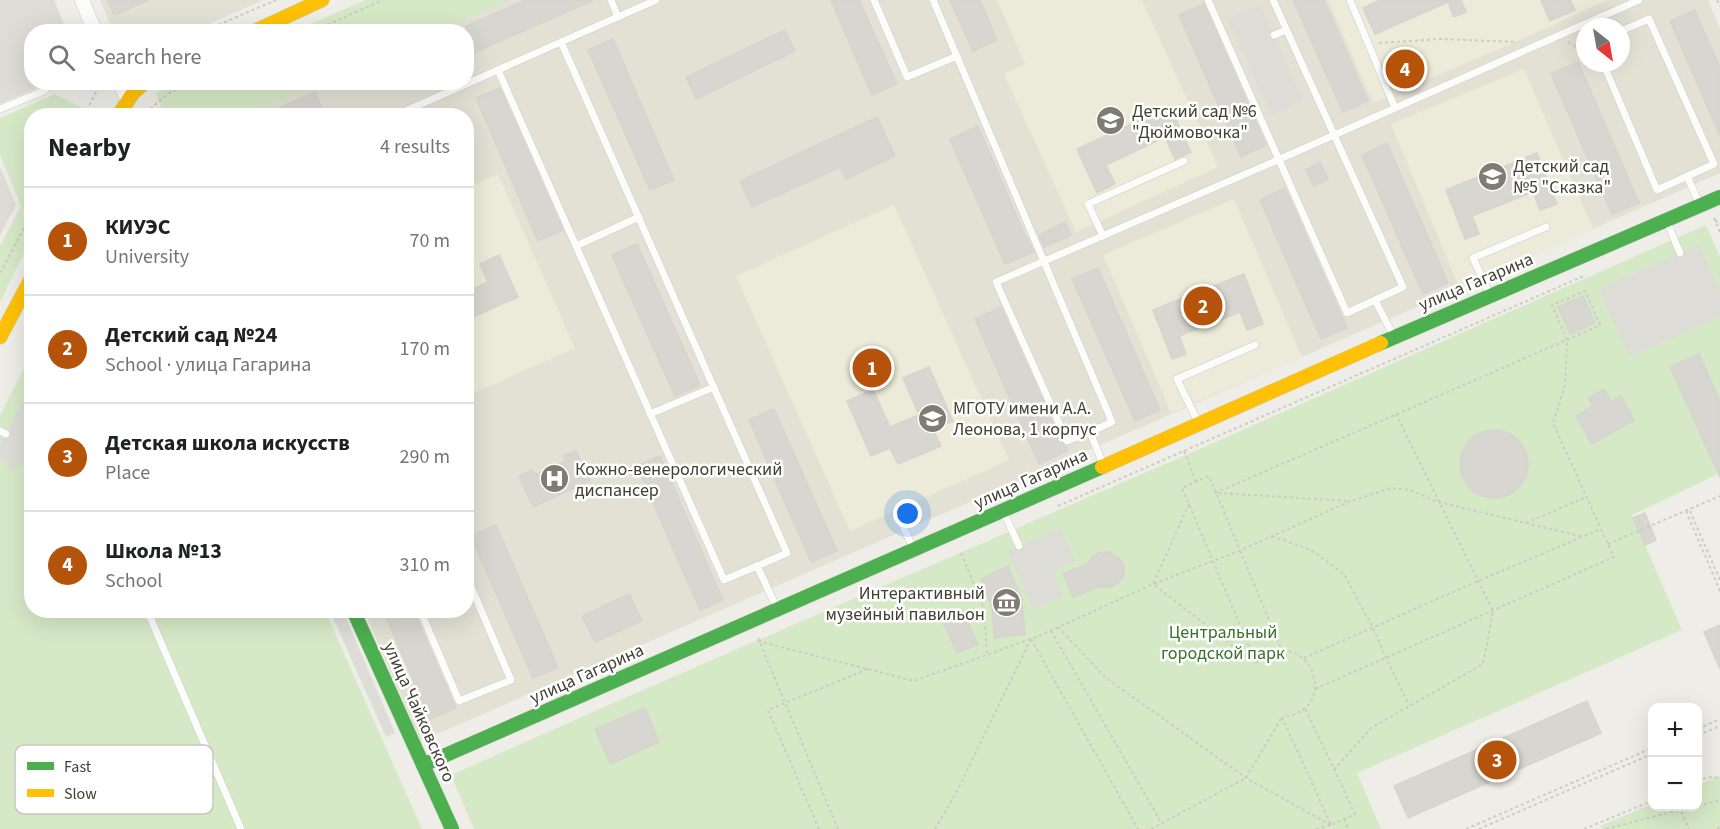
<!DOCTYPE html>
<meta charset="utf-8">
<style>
:root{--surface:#fff;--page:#f6f6f6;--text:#202124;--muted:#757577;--line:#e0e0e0;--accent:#b45309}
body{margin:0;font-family:"Source Sans 3",sans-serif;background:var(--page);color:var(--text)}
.controls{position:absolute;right:18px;bottom:18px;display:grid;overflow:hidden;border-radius:12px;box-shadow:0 6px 24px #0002}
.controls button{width:54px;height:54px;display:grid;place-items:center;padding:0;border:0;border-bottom:2px solid var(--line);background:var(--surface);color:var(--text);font:30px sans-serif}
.compass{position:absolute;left:1576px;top:18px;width:54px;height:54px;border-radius:50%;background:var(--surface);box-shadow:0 6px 24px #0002;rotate:149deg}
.you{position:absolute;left:908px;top:514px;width:21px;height:21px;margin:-15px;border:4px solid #fff;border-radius:50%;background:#1a73e8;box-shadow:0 0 0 9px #1a73e833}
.badge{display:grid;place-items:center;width:39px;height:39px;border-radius:50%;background:var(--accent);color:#fff;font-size:20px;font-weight:700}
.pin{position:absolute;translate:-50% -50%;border:3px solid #fff;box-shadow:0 2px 6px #0006}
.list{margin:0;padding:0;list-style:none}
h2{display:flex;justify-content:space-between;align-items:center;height:78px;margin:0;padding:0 24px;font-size:26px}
h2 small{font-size:20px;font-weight:400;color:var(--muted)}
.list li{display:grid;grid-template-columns:39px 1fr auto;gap:18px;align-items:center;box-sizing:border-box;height:108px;padding:0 24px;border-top:2px solid var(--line)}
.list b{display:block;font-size:22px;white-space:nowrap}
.list p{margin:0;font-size:20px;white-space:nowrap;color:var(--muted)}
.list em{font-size:20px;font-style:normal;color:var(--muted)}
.icon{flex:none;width:33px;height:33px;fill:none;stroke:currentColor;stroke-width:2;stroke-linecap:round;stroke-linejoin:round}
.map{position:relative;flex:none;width:1720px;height:829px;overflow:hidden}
.search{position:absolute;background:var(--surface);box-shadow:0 6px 24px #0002;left:24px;top:24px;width:450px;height:66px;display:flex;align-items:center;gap:15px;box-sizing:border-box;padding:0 21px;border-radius:24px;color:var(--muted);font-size:22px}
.panel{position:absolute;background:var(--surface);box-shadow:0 6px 24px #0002;left:24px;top:108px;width:450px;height:510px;border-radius:24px}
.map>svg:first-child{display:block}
.residential{fill:#e2e1d4;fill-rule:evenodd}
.industrial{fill:#dedcd5}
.education{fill:#ecead9}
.green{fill:#d6e9c7}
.parking{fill:#dddcd7}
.building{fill:#d8d6d0;stroke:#d6d4cd;stroke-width:1.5}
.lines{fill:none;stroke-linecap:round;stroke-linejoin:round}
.lane-casing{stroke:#cccbc5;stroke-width:8}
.street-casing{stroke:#cccbc5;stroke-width:15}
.fast-casing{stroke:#cdccbe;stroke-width:15}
.slow-casing{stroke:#cdccbe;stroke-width:15}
.path{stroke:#cccbc6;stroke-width:2;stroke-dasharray:3 3;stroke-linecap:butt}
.lane{stroke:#fcfcfb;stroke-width:7}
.street{stroke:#fcfcfb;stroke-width:14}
.fast{stroke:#4caf50;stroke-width:14}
.slow{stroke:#ffc107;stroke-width:14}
.labels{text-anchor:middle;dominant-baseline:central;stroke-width:5;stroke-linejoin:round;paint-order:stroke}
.poi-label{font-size:18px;fill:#434034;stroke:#fff;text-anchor:start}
.street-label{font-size:18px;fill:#434034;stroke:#fff}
.park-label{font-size:18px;fill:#38732a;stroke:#fff}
.key{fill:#fff;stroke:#c7c6c2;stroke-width:1.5}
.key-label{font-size:16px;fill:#434034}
</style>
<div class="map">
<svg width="1720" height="829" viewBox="0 0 1720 829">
<rect width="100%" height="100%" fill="#eeede7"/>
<g class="residential">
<polygon points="100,0 263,0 190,32 113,31"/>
<path d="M 422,0 L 1708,0 L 1720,29 L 1720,173 L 1302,357 L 421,741 L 364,611 L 466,610 L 466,116 L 162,116 L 236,83 L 466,82 L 466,32 L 351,31 ZM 1585,27 L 1621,27 L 1621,63 L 1585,63 Z"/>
</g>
<g class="industrial">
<polygon points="0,0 54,0 67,31 32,32 32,82 46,83 42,86 0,104"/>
<polygon points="0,167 16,205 0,235"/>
</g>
<g class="education">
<polygon points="997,0 1142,0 1218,167 1076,232 1004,74 1025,64"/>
<polygon points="1328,0 1608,0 1515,42 1373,103"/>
<polygon points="1524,69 1593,229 1459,287 1391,124"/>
<polygon points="498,174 575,348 467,396 466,188"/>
<polygon points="1234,199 1302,357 1171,413 1103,255"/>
<polygon points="894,205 1009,460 850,531 736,276"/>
</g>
<g class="green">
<polygon points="366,0 510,0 437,31 294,31"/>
<polygon points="178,83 178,82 319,83 243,115 164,115 156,93"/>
<polygon points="55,94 94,114 32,116 31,239 0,302 0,246 21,206 0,155 0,118"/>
<polygon points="1706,225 1720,257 1720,401 1699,354 1670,367 1718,474 1632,515 1682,630 1357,773 1381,829 474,829 451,775 629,696 1186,455"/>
<polygon points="31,354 32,610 325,611 422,829 0,829 0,416"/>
<polygon points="1720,776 1720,829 1602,829 1600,826 1652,804 1652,806 1698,806 1698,785"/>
</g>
<g class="parking">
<polygon points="1260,4 1303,101 1271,115 1228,19"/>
<polygon points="1699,244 1720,291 1720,317 1629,357 1599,289"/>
<polygon points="31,387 31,459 10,469 0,457 0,445"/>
<polygon points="1060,528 1075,561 1053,571 1063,596 1033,609 1007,551"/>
<polygon points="330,611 343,611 395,733 386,737"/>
</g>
<g class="building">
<polygon points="107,0 149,0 114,15"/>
<polygon points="526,0 594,0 466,56 466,26"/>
<polygon points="831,0 859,0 897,84 872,95"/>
<polygon points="950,0 980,0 997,40 973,51"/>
<polygon points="1293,0 1324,0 1368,101 1343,112"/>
<polygon points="1380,0 1461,0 1466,12 1454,17 1448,2 1375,34 1363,8"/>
<polygon points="1541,0 1570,0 1575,10 1550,21"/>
<polygon points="1204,4 1266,145 1241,157 1179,15"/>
<polygon points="1695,10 1720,68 1720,136 1670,21"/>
<polygon points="785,30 795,51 696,99 686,77"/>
<polygon points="613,39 674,180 650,190 588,50"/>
<polygon points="1578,62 1639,203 1612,214 1551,74"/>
<polygon points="500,88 563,230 538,241 476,98"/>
<polygon points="315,92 325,116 260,116"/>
<polygon points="1170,106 1191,152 1175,159 1165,137 1106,165 1115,184 1097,193 1077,149"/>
<polygon points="877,117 895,156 846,179 840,167 752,207 740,181"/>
<polygon points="978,126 1027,240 1028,239 1034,252 1005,264 950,139"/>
<polygon points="1387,143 1448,283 1423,294 1362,155"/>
<polygon points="1537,153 1557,204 1540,210 1533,192 1472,216 1479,234 1465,239 1446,190"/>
<polygon points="1320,162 1328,179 1314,186 1306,170"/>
<polygon points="1285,188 1347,328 1321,339 1260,200"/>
<polygon points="1065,222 1071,235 1044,247 1039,235"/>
<polygon points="637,244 700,385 675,396 612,255"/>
<polygon points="499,255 518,297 466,320 466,292 488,282 480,264"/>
<polygon points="1098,268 1160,410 1135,421 1072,279"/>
<polygon points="1244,274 1263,324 1247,330 1240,312 1179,336 1186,354 1172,359 1153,310"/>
<polygon points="1583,296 1595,323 1570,334 1558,307"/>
<polygon points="1001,307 1062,443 1066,447 1068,451 1039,464 975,319"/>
<polygon points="1699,354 1720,401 1720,477 1670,367"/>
<polygon points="929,367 953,421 933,429 941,446 898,464 890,448 871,456 847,401 873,390 890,427 919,415 903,378"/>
<polygon points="1604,389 1611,402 1621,396 1634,420 1592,444 1576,416 1593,406 1588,398"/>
<polygon points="774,409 837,551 811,562 749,420"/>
<circle cx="1494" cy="464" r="34"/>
<polygon points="576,451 590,481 533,507 519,476 533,470 535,475 566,461 563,456"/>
<polygon points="660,456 723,600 700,610 637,466"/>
<polygon points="1645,513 1656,540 1645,545 1633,518"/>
<polygon points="496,525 558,668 533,678 471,536"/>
<polygon points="1101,552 1110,552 1119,558 1124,566 1124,575 1119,582 1113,586 1106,588 1098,587 1073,597 1063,574 1088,564 1093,556"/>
<polygon points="1008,566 1022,600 1025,634 994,638 992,607 981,579"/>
<polygon points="629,594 642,621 595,642 582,616"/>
<polygon points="383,610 413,610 456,708 430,719"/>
<polygon points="963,611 978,644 957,653 942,620"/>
<polygon points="1720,625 1720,669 1704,632"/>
<polygon points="1587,701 1601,733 1408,818 1394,786"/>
<polygon points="645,708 659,742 610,764 595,729"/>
</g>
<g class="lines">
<defs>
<g id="lane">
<polyline points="611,0 618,17"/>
<polyline points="874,0 907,77 957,56"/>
<polyline points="933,0 1112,422 1090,432 1103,464"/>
<polyline points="1208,0 1347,313 1403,287 1273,0"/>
<polyline points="1350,0 1395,108"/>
<polyline points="1274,35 1286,30"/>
<polyline points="561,42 787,553 757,566 777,608"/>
<polyline points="1603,63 1657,190 1714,164 1649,19 1621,31"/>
<polyline points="498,70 724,580 757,566"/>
<polyline points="0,109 44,91 54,82"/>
<polyline points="394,116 656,0"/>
<polyline points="1687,176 1699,203"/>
<polyline points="1667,222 1680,253"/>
<polyline points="1103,236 1088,204 1184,161"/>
<polyline points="576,246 639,217"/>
<polyline points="1489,293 1473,258 1546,227"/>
<polyline points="1375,300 1393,335"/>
<polyline points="650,414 714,387"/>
<polyline points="1198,422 1177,379 1255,345"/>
<polyline points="0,431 6,434"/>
<polyline points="1090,432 1067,441 996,282 1280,159 1639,0"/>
<polyline points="896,511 913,548"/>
<polyline points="1004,513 1019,546"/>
<polyline points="147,610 241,829"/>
<polyline points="420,610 459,701 511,680 466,575"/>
</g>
<g id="street">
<polyline points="82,0 95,32"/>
<polyline points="120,82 127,100"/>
</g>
<g id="fast">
<polyline points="1381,343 1720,197"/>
<polyline points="353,610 452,829"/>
<polyline points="423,765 1102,467"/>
</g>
<g id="slow">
<polyline points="253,32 322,0"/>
<polyline points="118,116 133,93 145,82"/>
<polyline points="0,337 32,277"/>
<polyline points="1102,467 1381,343"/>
</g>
</defs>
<use href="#lane" class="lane-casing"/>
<use href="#street" class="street-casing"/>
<use href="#fast" class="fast-casing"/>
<use href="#slow" class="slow-casing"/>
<g class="path">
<polyline points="1717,0 1720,6"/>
<polyline points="202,32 276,0"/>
<polyline points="311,32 383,0"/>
<polyline points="1568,42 1585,54"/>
<polyline points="1379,43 1441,39 1517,42"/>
<polyline points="150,109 169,93 194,82"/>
<polyline points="84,116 101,82"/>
<polyline points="1714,218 1720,232"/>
<polyline points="1715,220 1720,224"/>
<polyline points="0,273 32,213"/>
<polyline points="1184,451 1196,482"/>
<path d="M 1215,493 C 1344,437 1472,382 1600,325 L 1585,291 L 1552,305 L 1567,340 L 1565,386 L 1553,423 L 1601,529"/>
<polyline points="1218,493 1350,501"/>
<polyline points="1189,504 1153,584 1255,663"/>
<polyline points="1058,506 1586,275"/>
<polyline points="1686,511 1720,591"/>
<polyline points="1690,511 1720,580"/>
<polyline points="1526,523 1586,497"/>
<polyline points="1272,536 1311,550 1344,574 1373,628 1386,658 1409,705"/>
<polyline points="1608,544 1720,496"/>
<polyline points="961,553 984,609 987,653"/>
<polyline points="1058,627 1105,677 1246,778 1331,825"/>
<polyline points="1051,631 1162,824"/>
<polyline points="758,638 838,829"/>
<polyline points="1031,639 1138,829"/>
<polyline points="758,641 914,681 1039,636 1153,584 1239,551 1351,501 1391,488 1410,490 1438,502 1584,537"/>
<polyline points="1304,658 1478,581 1601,529 1614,557 1315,689"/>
<polyline points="1256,663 1182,488 1209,476 1282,651"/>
<path d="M 1256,663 C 1306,618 1346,710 1282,717"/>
<polyline points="1282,717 1331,825 1355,814 1305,708"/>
<polyline points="1698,729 1720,719"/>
<polyline points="1698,735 1720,726"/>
<polyline points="1334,770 1371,728 1483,664 1493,611 1396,414"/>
<polyline points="1698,782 1707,777 1720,778"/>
<polyline points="1679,806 1689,829"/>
<polyline points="1698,806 1720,800"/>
<polyline points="1344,819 1348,829"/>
<polyline points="819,829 768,710 868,669"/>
<polyline points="935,829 955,795 1031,639"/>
<polyline points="1151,829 1246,778 1282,717"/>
<polyline points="1316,829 1331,825"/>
<polyline points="1466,829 1652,748"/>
<polyline points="1479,829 1652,754"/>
<polyline points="1584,829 1652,801"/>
<polyline points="1606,829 1694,806"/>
<polyline points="1717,829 1720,827"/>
</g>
<use href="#lane" class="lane"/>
<use href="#street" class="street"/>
<use href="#fast" class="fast"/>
<use href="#slow" class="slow"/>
</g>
<defs>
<symbol id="school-disc" viewBox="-11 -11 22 22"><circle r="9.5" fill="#7f7d73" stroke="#fff"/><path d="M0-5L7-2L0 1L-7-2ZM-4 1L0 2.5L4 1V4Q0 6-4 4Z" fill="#fff"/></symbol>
<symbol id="university-disc" viewBox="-11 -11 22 22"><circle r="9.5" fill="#7f7d73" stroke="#fff"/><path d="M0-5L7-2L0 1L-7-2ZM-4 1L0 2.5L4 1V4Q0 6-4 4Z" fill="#fff"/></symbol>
<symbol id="hospital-disc" viewBox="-11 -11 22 22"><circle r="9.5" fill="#7f7d73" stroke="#fff"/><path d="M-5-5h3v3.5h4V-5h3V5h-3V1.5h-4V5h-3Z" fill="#fff"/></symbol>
<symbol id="museum-disc" viewBox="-11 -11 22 22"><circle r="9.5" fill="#7f7d73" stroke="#fff"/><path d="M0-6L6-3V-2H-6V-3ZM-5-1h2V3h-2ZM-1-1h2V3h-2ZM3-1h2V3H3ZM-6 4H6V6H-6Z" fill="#fff"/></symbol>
</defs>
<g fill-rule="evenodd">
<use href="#school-disc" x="1094" y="104" width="33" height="33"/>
<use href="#school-disc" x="1476" y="160" width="33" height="33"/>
<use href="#university-disc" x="916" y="402" width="33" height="33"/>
<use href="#hospital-disc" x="538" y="462" width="33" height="33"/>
<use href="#museum-disc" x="990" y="586" width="33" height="33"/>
</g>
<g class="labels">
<g class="poi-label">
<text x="1132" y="111">Детский сад №6<tspan x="1132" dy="21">"Дюймовочка"</tspan></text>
<text x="1513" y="166">Детский сад<tspan x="1513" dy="21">№5 "Сказка"</tspan></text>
<text x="953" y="408">МГОТУ имени А.А.<tspan x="953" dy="21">Леонова, 1 корпус</tspan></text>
<text x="575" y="469">Кожно-венерологический<tspan x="575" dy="21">диспансер</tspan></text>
<text x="985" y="593" text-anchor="end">Интерактивный<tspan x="985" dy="21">музейный павильон</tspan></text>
</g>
<g class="street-label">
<text transform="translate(1476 282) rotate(-23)">улица Гагарина</text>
<text transform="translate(1031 479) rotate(-24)">улица Гагарина</text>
<text transform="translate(587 674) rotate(-24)">улица Гагарина</text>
<text transform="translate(419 712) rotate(66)">улица Чайковского</text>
</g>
<g class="park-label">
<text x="1223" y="632">Центральный<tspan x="1223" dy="21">городской парк</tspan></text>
</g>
</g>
<rect x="15" y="745" width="198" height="69" rx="9" class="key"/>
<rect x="27" y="762" width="27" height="8" fill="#4caf50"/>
<rect x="27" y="789" width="27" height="8" fill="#ffc107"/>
<g class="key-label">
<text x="64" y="772">Fast</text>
<text x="64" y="799">Slow</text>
</g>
</svg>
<div class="controls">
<button>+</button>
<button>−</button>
</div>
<svg class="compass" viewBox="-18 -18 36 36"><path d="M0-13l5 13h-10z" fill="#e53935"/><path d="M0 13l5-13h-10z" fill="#757577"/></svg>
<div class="you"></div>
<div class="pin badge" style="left:872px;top:368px">1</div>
<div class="pin badge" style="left:1203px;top:306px">2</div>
<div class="pin badge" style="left:1497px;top:760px">3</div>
<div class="pin badge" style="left:1405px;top:69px">4</div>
<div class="search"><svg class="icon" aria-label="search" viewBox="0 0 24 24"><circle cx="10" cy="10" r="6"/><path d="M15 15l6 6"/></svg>Search here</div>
<section class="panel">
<h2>Nearby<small>4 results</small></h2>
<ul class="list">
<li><span class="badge">1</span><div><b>КИУЭС</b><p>University</p></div><em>70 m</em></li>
<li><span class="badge">2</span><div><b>Детский сад №24</b><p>School · улица Гагарина</p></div><em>170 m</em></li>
<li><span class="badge">3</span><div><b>Детская школа искусств</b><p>Place</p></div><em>290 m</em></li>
<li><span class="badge">4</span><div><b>Школа №13</b><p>School</p></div><em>310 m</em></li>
</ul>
</section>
</div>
